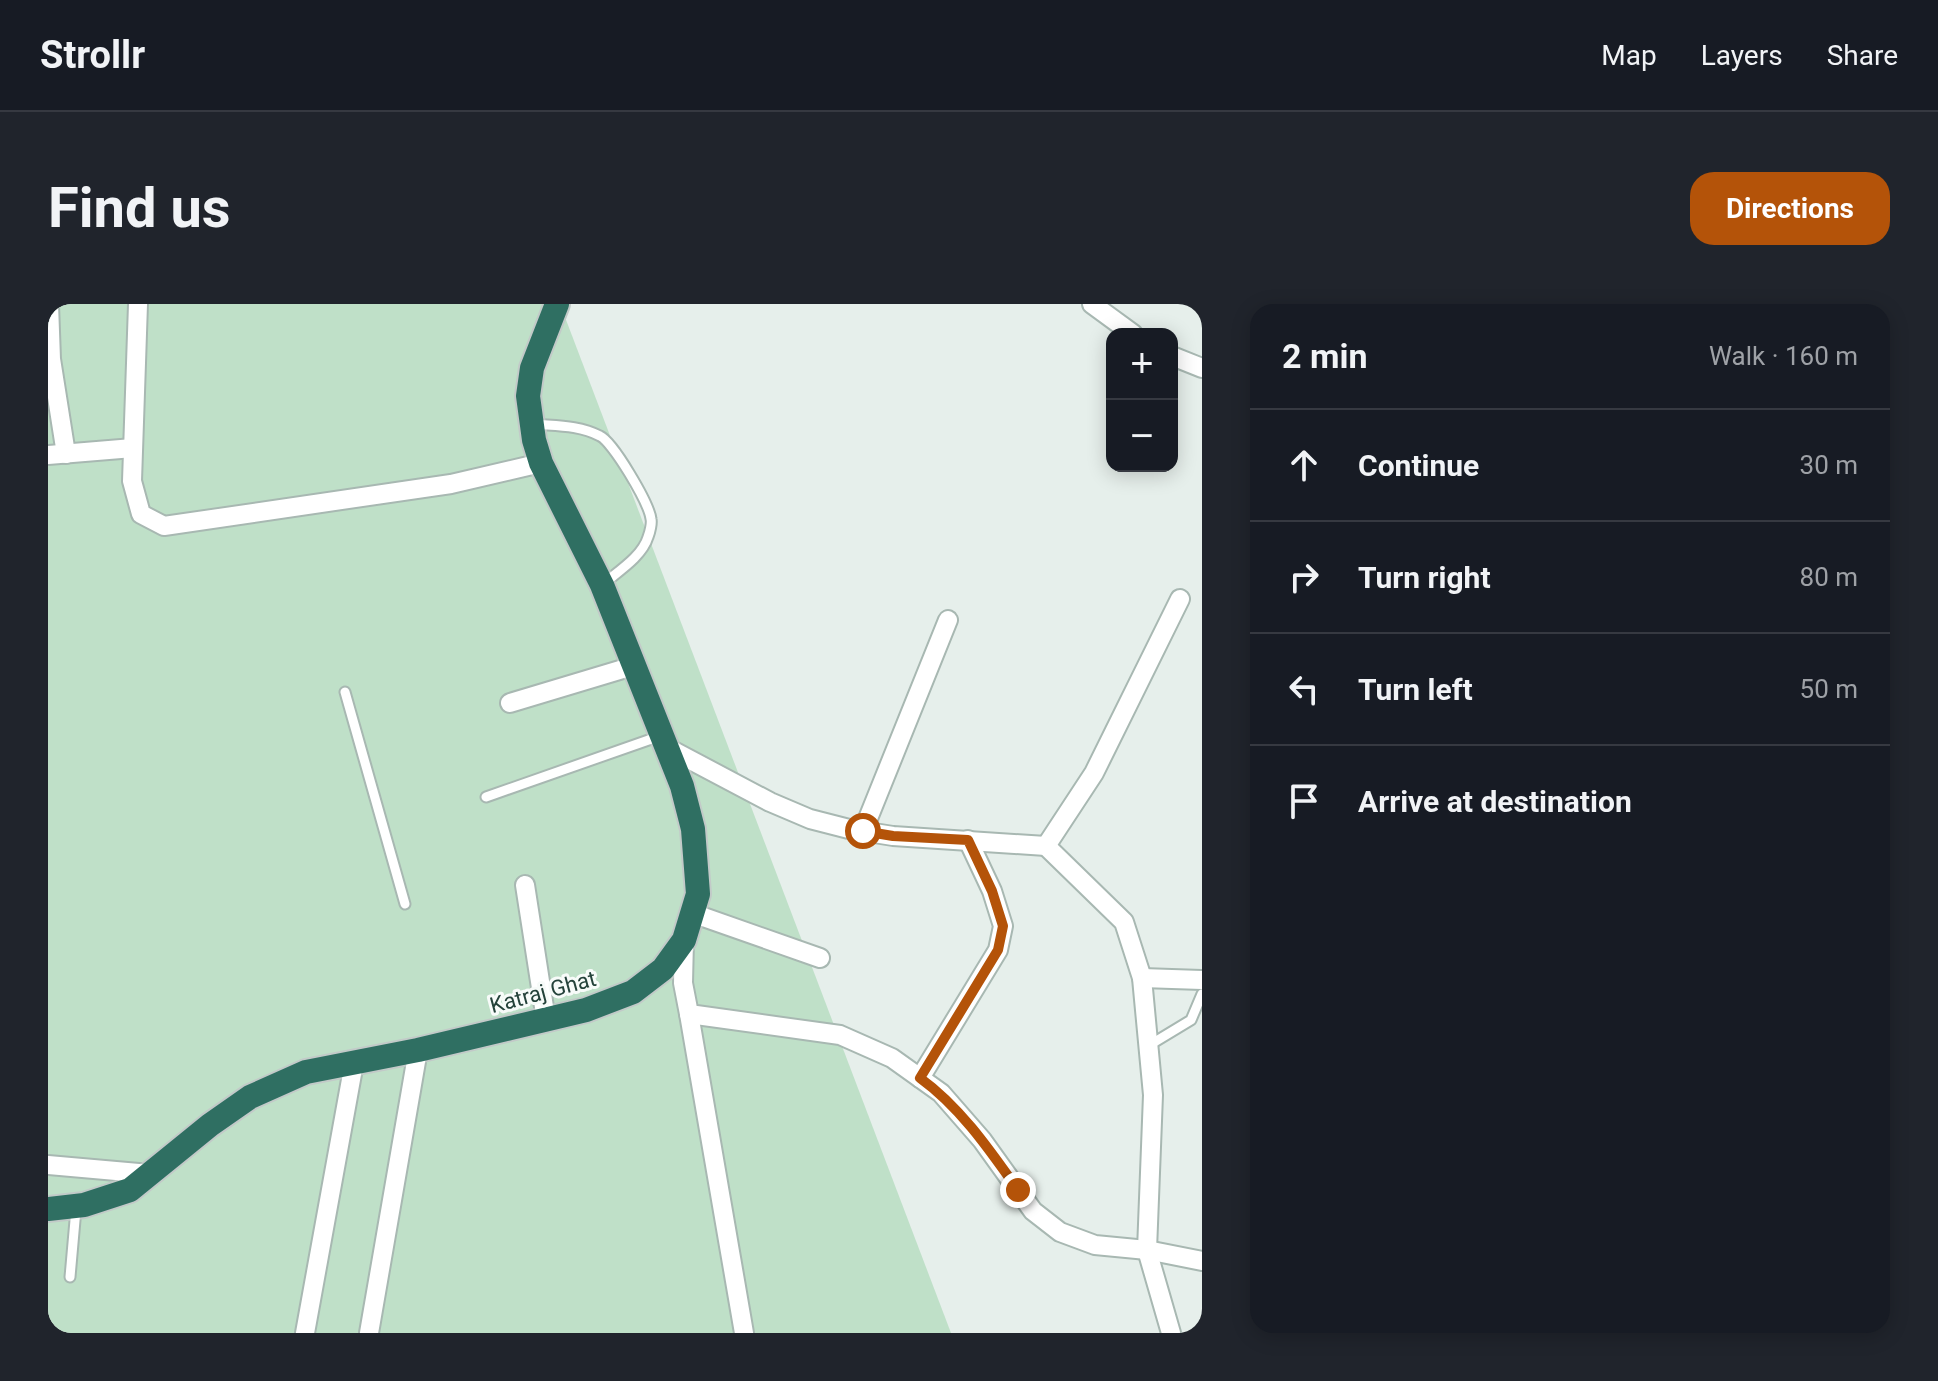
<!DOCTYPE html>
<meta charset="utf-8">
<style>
:root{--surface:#171b24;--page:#20242c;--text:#f1f3f6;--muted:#9ea1a6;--line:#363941;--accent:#b45309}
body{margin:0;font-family:Roboto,sans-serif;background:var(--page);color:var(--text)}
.controls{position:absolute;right:24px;top:24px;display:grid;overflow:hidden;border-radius:16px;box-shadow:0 4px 20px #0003}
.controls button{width:72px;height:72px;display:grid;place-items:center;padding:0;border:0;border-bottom:2px solid var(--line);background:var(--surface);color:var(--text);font:40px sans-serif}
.stop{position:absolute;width:24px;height:24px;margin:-18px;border:6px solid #b45309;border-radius:50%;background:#fff}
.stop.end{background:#b45309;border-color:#fff;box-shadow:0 2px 8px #0008}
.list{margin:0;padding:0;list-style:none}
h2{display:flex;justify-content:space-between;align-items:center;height:104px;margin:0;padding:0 32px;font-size:34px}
h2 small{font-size:26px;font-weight:400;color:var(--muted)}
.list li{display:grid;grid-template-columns:52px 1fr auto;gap:24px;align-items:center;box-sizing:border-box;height:112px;padding:0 32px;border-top:2px solid var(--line)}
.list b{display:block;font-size:30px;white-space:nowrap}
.list em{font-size:26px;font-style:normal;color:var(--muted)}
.icon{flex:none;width:44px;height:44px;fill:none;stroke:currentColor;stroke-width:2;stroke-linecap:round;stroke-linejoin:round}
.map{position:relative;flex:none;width:1154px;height:1029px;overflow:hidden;border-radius:24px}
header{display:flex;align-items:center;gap:48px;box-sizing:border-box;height:112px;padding:0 40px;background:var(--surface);border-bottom:2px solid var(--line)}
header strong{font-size:38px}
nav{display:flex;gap:44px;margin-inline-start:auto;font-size:28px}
.intro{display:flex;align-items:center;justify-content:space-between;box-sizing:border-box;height:192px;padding:0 48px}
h1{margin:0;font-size:56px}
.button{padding:20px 36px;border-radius:24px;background:var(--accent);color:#fff;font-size:28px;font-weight:700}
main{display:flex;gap:48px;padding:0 48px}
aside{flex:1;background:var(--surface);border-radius:24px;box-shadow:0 4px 20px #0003}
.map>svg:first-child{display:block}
.green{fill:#bfe0c8}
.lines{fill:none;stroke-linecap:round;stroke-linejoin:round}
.lane-casing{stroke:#a8b8b2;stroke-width:13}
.street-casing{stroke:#a8b8b2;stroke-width:22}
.highway-casing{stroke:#c2cac8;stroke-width:28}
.lane{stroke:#fff;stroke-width:9}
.street{stroke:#fff;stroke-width:18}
.highway{stroke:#2f6f62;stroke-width:24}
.route{stroke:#b45309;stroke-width:10}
.labels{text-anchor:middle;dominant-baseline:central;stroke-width:6;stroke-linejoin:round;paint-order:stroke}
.street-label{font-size:22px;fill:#24423a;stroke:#f7fbf9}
</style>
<header>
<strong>Strollr</strong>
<nav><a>Map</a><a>Layers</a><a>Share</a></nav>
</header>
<div class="intro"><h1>Find us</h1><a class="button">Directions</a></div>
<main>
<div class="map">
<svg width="1154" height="1029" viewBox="0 0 1154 1029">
<rect width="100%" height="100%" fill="#e6efeb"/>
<polygon class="green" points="0,0 512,0 903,1029 0,1029"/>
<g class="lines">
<defs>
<g id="lane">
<path d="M 486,120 C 508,122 531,121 552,132 C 565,138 601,199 603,215 C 604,219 602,228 600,233 C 594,253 569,268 554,281"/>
<polyline points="297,388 357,600"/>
<polyline points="438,493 612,432"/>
<polyline points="1100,742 1143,716 1154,690"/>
<polyline points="22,973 28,905"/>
</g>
<g id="street">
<polyline points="1,0 3,55 18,150"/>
<polyline points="90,0 84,177 93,210 116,222 403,180 493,159"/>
<polyline points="1044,0 1085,30"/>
<polyline points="1124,52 1154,64"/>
<polyline points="0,151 85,144"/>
<polyline points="462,399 585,362"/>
<polyline points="616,442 722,498 762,515 801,525 845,532 998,542 1046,469 1132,295"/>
<polyline points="815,527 900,316"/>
<polyline points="998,542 1076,618 1094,674 1105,791 1099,946 1123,1029"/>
<polyline points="477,581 498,716"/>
<polyline points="644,609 772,654"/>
<polyline points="636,636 635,679 641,710 792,731 844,754 893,789 934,836 985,907 1012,928 1047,941 1099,946 1154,957"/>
<polyline points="1094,674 1154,676"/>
<polyline points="641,710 696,1029"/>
<polyline points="872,774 950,646 955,622 944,587 920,536"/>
<polyline points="0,861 102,870"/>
<polyline points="257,1029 306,759"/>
<polyline points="321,1029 370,746"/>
</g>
<polyline id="highway" points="0,905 36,901 82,886 162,821 202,793 258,768 370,746 538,706 585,688 615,665 636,636 650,590 645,525 634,482 554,281 493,159 486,136 480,92 484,64 509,0"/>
</defs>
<use href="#lane" class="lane-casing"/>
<use href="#street" class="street-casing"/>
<use href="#highway" class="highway-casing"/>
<use href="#lane" class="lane"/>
<use href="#street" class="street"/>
<use href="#highway" class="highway"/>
</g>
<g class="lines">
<path class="route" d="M 815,527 L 845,532 L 920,536 L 944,587 L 955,622 L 950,646 L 872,774 C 912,803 941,845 970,886"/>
</g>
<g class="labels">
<g class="street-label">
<text transform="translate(495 688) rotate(-15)">Katraj Ghat</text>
</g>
</g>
</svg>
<div class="controls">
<button>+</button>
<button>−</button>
</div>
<div class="stop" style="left:815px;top:527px"></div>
<div class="stop end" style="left:970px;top:886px"></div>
</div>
<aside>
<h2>2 min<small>Walk · 160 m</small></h2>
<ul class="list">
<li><svg class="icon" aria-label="ahead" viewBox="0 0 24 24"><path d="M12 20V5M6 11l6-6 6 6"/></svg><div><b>Continue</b></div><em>30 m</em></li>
<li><svg class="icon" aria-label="right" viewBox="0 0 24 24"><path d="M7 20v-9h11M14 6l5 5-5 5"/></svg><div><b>Turn right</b></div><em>80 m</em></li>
<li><svg class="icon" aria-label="left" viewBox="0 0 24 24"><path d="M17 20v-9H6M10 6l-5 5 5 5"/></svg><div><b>Turn left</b></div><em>50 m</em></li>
<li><svg class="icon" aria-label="arrive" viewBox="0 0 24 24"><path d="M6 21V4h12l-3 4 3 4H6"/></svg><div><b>Arrive at destination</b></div></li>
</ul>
</aside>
</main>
